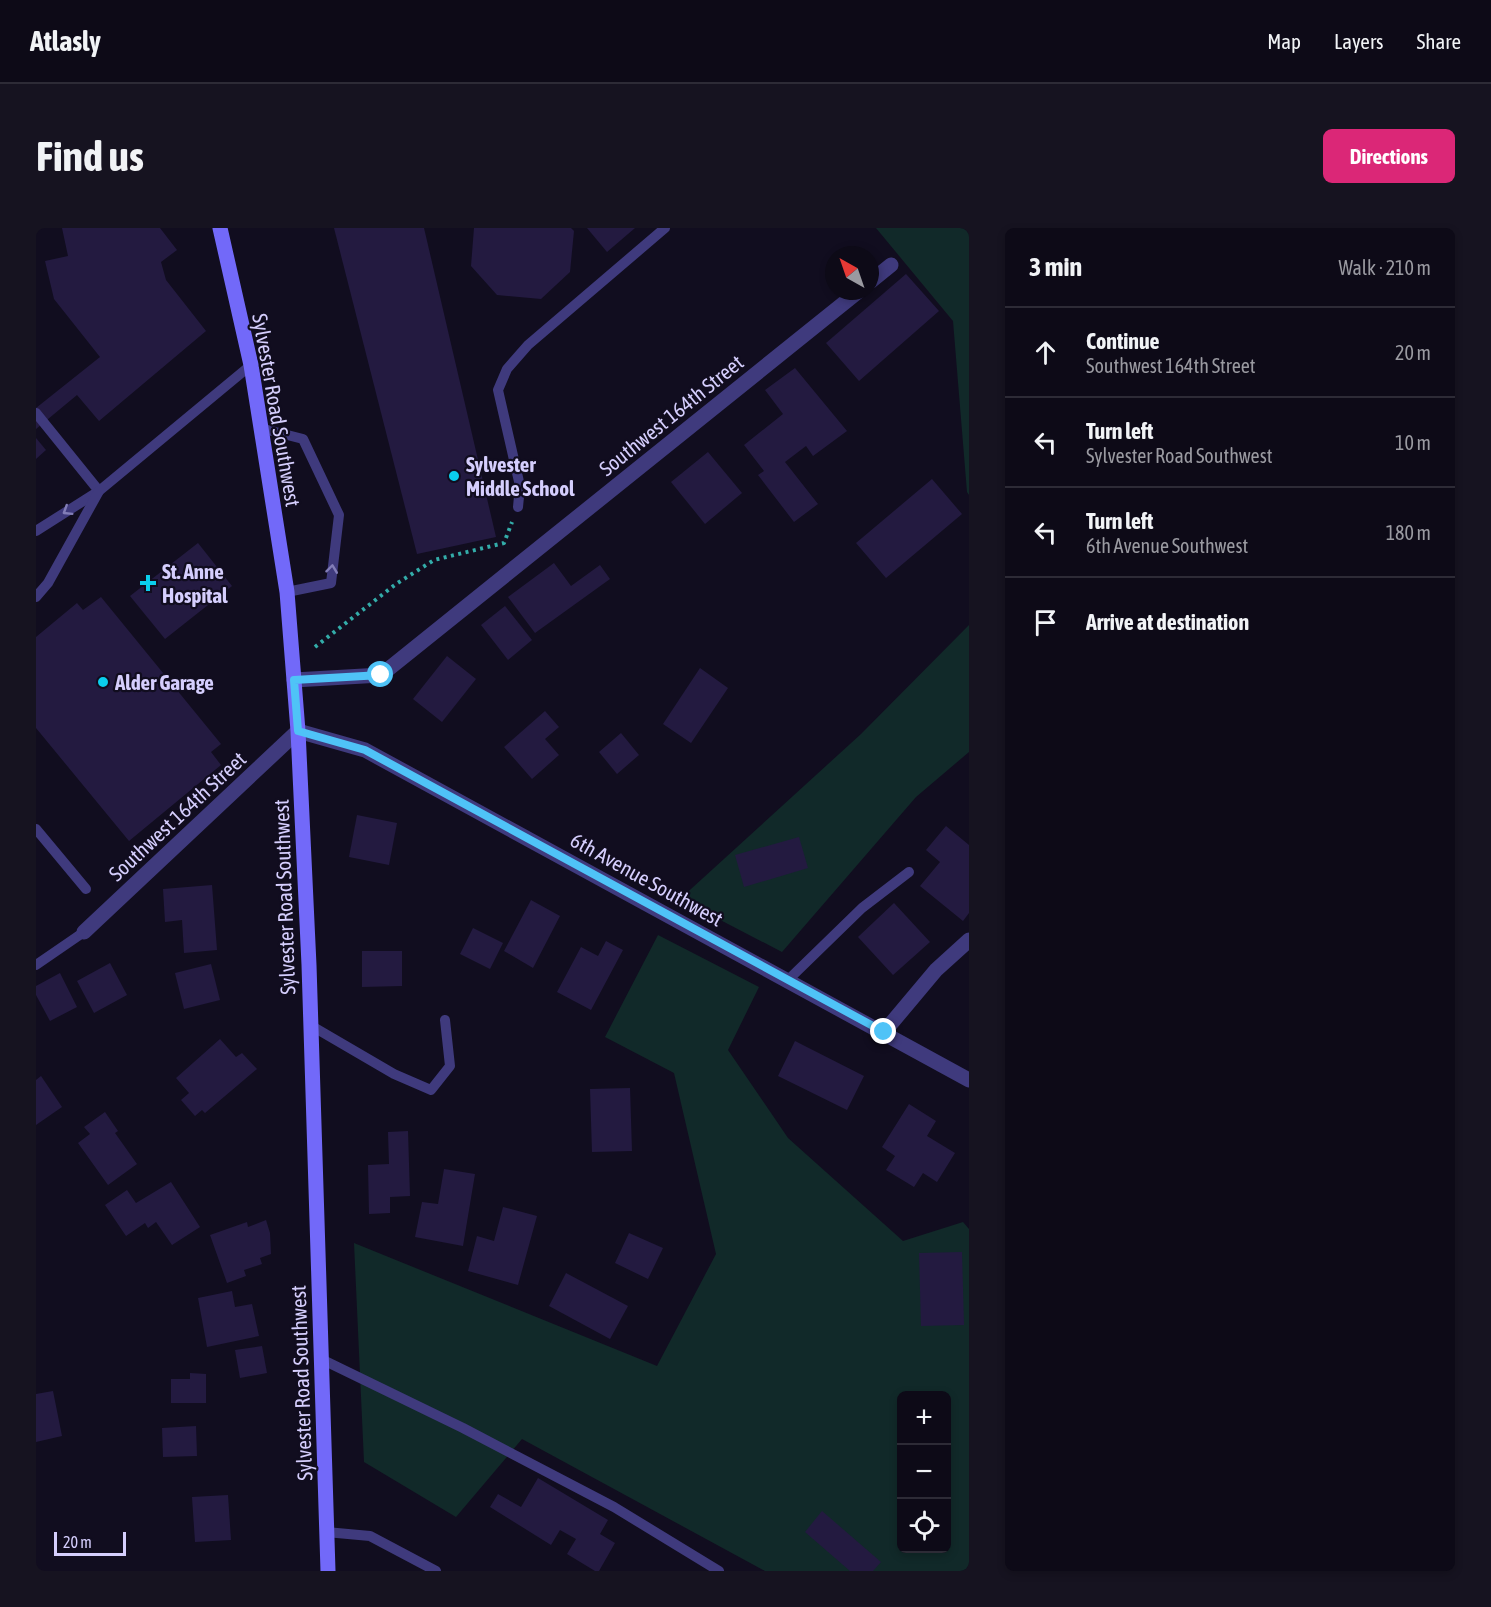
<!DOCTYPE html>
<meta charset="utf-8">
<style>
:root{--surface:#0d0a17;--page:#161320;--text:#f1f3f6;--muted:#9a9aa1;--line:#2d2b36;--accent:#db2777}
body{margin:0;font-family:"Asap Condensed",sans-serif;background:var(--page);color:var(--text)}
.controls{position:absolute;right:18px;bottom:18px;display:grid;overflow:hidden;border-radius:9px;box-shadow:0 3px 9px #0003}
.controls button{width:54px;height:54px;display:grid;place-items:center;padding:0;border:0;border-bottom:2px solid var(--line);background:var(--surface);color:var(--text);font:30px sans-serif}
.compass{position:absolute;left:789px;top:18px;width:54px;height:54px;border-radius:50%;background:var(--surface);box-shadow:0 3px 9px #0003;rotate:320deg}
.scale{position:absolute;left:18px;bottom:15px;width:72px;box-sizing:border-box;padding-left:6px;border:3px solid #d5cefd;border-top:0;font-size:16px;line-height:21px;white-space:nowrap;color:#d5cefd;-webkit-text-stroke:4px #110d1f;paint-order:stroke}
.stop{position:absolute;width:18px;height:18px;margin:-14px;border:4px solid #4fc3f7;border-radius:50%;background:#fff}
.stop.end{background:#4fc3f7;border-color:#fff;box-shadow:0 2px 6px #0008}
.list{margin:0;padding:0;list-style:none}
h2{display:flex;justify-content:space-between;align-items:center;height:78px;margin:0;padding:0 24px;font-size:26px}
h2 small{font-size:20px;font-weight:400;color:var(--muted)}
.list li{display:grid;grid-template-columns:39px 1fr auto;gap:18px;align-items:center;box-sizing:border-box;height:90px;padding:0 24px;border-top:2px solid var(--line)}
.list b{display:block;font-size:22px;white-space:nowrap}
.list p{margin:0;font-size:20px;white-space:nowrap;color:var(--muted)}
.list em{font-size:20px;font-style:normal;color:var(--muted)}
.icon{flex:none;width:33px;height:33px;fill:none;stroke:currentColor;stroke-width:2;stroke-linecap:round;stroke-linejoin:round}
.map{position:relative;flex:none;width:933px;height:1343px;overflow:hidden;border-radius:9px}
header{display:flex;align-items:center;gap:36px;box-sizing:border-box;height:84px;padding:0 30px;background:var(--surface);border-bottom:2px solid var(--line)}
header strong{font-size:28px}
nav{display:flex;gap:33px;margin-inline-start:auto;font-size:21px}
.intro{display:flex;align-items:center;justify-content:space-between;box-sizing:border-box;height:144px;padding:0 36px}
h1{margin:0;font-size:42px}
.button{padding:15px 27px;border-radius:9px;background:var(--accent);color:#fff;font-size:21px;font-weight:700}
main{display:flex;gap:36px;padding:0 36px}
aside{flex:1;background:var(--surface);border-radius:9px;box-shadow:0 3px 9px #0003}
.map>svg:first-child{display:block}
.green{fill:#112929;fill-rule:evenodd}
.building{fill:#231a40}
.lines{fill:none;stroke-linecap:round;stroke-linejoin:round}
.path{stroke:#33aca9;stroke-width:4;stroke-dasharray:3 4.5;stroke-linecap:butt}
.lane{stroke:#3f3a7d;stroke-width:10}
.street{stroke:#3f3a7d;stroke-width:15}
.secondary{stroke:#7269f9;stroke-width:15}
.oneway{stroke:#827db7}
.route{stroke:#4fc3f7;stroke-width:8}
.poi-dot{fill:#0aceed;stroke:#110d1f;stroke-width:2}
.labels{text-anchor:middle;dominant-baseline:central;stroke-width:4.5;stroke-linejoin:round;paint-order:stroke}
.street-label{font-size:21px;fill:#d5cefd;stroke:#110d1f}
.poi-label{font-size:21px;font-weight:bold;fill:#d5cefd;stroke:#110d1f;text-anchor:start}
</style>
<header>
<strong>Atlasly</strong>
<nav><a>Map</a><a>Layers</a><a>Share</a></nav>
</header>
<div class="intro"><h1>Find us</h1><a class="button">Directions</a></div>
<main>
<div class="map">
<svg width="933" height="1343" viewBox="0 0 933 1343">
<rect width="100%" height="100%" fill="#110d1f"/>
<g class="green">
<polygon points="840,0 933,0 933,267 931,264 917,93"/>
<polygon points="933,397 933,524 880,569 746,724 644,671 825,506"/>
<path d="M 622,707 L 723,759 L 692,822 L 752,910 L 867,1013 L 927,994 L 933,1001 L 933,1343 L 729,1343 L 486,1211 L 420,1289 L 328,1234 L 318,1015 L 621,1138 L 680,1026 L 638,845 L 569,809 ZM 866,1168 L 910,1168 L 910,1320 L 866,1320 Z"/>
</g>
<g class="building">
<polygon points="26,0 124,0 141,22 125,34 130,52 170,103 63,193 41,167 0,201 0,180 64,129 18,71 9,33 32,28"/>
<polygon points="298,0 388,0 460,309 381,326"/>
<polygon points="438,0 535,0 538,3 534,44 505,71 461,67 435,38"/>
<polygon points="551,0 599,0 571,24"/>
<polygon points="870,46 903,83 823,153 790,115"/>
<polygon points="759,140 811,203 777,228 770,218 749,234 782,276 758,294 722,247 728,243 708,217 747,186 729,162"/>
<polygon points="0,210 10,222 0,231"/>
<polygon points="672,224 706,265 669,296 635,254"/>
<polygon points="896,251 926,286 850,350 820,315"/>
<polygon points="162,315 196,358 129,411 94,368"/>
<polygon points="518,335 535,358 564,337 574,351 499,405 472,369"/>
<polygon points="65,369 185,516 175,524 185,537 93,613 0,500 0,409 41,375 47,382"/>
<polygon points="469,378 496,412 472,432 445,397"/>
<polygon points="411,428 440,451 406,494 377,471"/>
<polygon points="664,440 692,460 655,515 627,496"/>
<polygon points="509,483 523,499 509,511 523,527 496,551 468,519"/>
<polygon points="585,505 603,527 581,546 563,524"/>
<polygon points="321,587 361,595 353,637 313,629"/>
<polygon points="910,598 933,617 933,685 927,693 884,658 904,634 890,622"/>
<polygon points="763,609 772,640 708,659 699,627"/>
<polygon points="176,657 181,722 148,725 146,692 129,694 127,661"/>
<polygon points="495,672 524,688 497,740 468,723"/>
<polygon points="858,675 894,714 857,747 822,709"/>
<polygon points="437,700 467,715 454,741 424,726"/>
<polygon points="570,713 587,722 555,782 521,764 545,719 562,728"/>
<polygon points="326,723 366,723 366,758 326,759"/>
<polygon points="74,735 91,767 58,785 41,753"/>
<polygon points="175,736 184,772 148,781 139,745"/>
<polygon points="24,745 41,779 14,793 0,767 0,758"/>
<polygon points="184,811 200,829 206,825 221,841 169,885 166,882 159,888 145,872 153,865 140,850"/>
<polygon points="759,813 828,848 811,882 742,848"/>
<polygon points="5,848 26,879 0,897 0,852"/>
<polygon points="594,860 596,923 556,924 554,861"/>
<polygon points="873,876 900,893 891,908 919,925 901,954 887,945 878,959 850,942 859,928 846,919"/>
<polygon points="69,884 82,903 79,905 101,936 72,957 42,915 54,906 48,899"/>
<polygon points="372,903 374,968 354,969 354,985 333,986 332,937 353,936 352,904"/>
<polygon points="408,941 439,946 427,1018 379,1009 386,974 402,976"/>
<polygon points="135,954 164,999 136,1017 120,994 112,1000 109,995 90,1008 69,977 91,962 100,975"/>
<polygon points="467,979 501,988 482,1057 432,1043 441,1008 458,1013"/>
<polygon points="230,992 234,1005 235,1026 224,1030 226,1036 208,1042 210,1048 191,1055 174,1007 211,994 212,999"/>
<polygon points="593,1005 627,1020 612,1051 579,1035"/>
<polygon points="926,1024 928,1097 885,1098 883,1025"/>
<polygon points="530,1045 592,1078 574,1111 513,1078"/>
<polygon points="196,1063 199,1079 216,1076 223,1108 171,1119 162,1070"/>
<polygon points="226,1118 231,1145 204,1150 199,1122"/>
<polygon points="154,1145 170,1146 170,1175 135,1175 135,1151 154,1151"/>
<polygon points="17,1163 26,1208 0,1214 0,1166"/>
<polygon points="160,1198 161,1228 127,1229 126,1200"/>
<polygon points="502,1250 572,1292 564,1306 579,1315 563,1343 559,1343 531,1326 540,1311 524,1302 515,1317 454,1279 462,1266 485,1279"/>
<polygon points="192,1267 195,1312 159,1314 156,1269"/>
<polygon points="786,1283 845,1334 837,1343 814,1343 769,1304"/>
</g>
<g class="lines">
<polyline class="path" points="279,419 360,356 398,332 468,315 476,294"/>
<g class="lane">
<polyline points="0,185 63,263 0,303"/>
<polyline points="224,200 267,211 303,287 295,355 251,364"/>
<polyline points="482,279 484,258 462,162 471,141 492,117 629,0"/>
<polyline points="0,369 12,355 63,263 215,137"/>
<polyline points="0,601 50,661"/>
<polyline points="0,737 48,704"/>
<polyline points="752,752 826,680 873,644"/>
<polyline points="274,797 358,846 395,862 414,838 409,792"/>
<polyline points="285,1131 427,1200 578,1279 683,1343"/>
<polyline points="290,1304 334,1308 400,1343"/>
</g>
<g class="street">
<polyline points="834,54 855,37"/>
<polyline points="258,452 345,447 823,63"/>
<polyline points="48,704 262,503 329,522 933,852"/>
<polyline points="848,804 900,742 933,712"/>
</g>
<polyline class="secondary" points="184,0 215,137 251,364 262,503 273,737 292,1343"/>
</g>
<defs><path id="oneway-chevron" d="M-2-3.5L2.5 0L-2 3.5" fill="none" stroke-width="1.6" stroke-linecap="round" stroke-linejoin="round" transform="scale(1.5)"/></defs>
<g class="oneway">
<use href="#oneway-chevron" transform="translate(31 283) rotate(148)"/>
<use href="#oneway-chevron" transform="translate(296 341) rotate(-83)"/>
</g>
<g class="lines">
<polyline class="route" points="345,447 258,452 262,503 329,522 848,804"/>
</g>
<g class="poi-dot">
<circle cx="418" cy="248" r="6"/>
<path d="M109 346h6v6h6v6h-6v6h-6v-6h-6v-6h6z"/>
<circle cx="67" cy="454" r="6"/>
</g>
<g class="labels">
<g class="street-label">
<text transform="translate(241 182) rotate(80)">Sylvester Road Southwest</text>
<text transform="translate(635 187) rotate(-39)">Southwest 164th Street</text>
<text transform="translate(141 588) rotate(-43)">Southwest 164th Street</text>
<text transform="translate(611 651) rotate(29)">6th Avenue Southwest</text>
<text transform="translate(248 669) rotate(-92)">Sylvester Road Southwest</text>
<text transform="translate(265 1155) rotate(-92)">Sylvester Road Southwest</text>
</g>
<g class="poi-label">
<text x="430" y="236">Sylvester<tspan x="430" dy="24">Middle School</tspan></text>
<text x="126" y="343">St. Anne<tspan x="126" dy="24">Hospital</tspan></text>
<text x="79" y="454">Alder Garage</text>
</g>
</g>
</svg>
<div class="controls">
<button>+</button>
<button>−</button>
<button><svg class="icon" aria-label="locate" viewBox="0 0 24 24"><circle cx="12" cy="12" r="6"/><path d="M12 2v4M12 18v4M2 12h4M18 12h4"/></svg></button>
</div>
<svg class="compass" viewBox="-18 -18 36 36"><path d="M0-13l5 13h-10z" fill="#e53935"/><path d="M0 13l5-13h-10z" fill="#9a9aa1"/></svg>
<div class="scale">20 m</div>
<div class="stop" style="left:345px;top:447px"></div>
<div class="stop end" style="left:848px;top:804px"></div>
</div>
<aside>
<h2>3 min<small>Walk · 210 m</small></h2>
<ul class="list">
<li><svg class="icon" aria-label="ahead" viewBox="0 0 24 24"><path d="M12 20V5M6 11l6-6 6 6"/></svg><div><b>Continue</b><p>Southwest 164th Street</p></div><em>20 m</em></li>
<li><svg class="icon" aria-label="left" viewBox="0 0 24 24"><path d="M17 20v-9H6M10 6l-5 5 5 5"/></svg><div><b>Turn left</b><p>Sylvester Road Southwest</p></div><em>10 m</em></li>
<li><svg class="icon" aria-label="left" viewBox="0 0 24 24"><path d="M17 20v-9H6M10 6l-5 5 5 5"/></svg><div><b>Turn left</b><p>6th Avenue Southwest</p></div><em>180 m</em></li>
<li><svg class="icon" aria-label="arrive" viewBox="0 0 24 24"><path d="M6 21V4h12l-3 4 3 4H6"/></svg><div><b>Arrive at destination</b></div></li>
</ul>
</aside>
</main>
